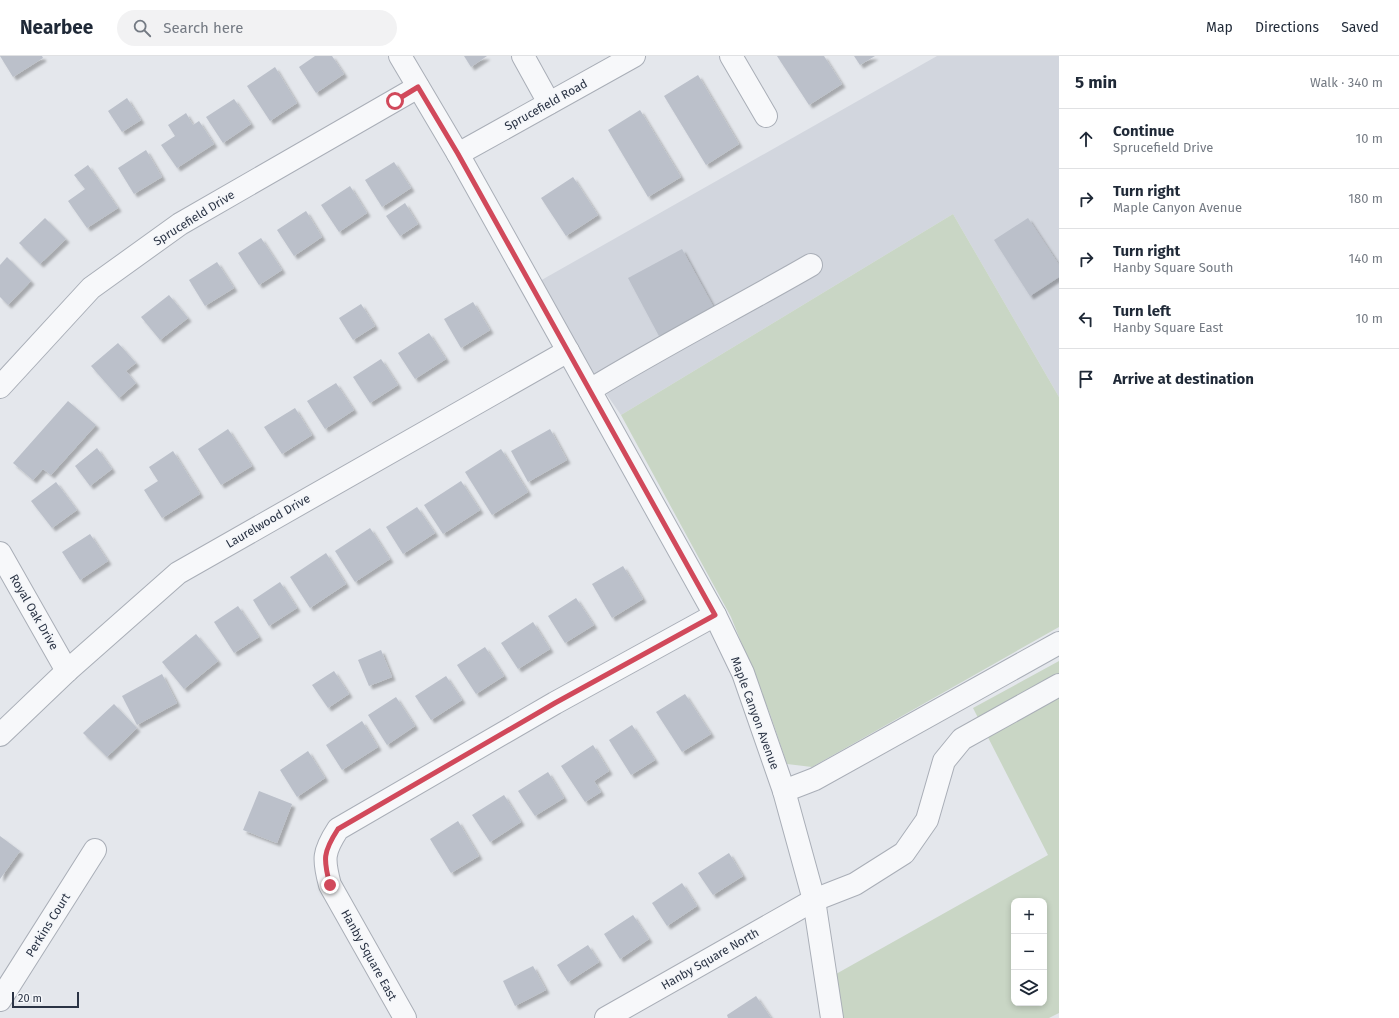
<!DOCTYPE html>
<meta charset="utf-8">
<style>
:root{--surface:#fff;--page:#f2f2f3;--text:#1f2937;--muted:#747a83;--line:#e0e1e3}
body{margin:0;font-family:"Fira Sans",sans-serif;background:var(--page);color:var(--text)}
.controls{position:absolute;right:12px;bottom:12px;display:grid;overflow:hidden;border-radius:8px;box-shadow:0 2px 6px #0003}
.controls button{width:36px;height:36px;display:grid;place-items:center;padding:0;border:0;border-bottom:1px solid var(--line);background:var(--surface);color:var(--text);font:20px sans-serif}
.scale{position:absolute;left:12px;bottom:10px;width:67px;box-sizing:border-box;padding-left:4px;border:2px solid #2b3445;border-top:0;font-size:11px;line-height:14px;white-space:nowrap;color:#2b3445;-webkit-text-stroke:3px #f4f6f9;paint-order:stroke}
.stop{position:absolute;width:12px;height:12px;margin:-9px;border:3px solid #d1495b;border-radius:50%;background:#fff}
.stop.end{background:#d1495b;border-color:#fff;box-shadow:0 1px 4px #0008}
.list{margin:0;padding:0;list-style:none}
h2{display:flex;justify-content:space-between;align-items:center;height:52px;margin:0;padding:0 16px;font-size:17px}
h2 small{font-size:13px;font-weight:400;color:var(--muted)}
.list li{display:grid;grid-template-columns:26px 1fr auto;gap:12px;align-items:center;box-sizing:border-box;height:60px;padding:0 16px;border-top:1px solid var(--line)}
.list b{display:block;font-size:15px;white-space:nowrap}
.list p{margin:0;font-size:13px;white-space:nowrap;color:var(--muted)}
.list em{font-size:13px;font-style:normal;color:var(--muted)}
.icon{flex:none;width:22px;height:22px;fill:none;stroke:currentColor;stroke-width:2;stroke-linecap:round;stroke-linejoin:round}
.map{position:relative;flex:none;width:1059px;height:962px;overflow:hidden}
header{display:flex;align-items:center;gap:24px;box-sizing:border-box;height:56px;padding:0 20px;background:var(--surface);border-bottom:1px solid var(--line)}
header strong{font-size:19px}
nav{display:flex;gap:22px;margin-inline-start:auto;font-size:14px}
.search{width:280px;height:36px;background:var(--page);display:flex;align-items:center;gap:10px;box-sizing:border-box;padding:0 14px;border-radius:22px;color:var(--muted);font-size:15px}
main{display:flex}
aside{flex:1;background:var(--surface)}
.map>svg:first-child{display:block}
.built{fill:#d2d6de}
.green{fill:#c9d6c5;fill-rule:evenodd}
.building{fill:#bbc0ca;filter:url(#shadow)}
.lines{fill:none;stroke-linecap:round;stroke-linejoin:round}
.minor-casing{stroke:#a9aeb7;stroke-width:24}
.minor{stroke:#f7f8fa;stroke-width:22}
.route{stroke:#d1495b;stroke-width:5}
.labels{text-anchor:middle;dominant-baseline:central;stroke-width:3;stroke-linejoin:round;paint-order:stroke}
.street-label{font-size:12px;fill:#2b3445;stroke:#f4f6f9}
</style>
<header>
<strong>Nearbee</strong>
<div class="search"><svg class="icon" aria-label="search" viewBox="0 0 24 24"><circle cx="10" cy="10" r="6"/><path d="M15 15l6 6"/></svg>Search here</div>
<nav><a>Map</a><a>Directions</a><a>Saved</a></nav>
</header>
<main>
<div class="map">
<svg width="1059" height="962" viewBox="0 0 1059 962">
<defs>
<filter id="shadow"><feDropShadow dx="3.5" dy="3.5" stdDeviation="1" flood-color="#0004"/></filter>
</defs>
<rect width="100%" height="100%" fill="#e4e7ec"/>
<polygon class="built" points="937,0 1059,0 1059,341 953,158 621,359 531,230"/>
<g class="green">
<polygon points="953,158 1059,341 1059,571 812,711 787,708 770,658 731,561 621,359"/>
<path d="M 1059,605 L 1059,957 L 1049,962 L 840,962 L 836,918 L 1048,799 L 973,652 ZM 1014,845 L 1044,845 L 1044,947 L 1014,947 Z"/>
</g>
<g class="building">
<polygon points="0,0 42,0 43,2 13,21"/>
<polygon points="315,0 332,0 344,18 316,37 299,11"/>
<polygon points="464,0 487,0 471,11"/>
<polygon points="777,0 824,0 842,28 809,49"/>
<polygon points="854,0 875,0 860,9"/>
<polygon points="275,11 297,47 270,65 247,30"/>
<polygon points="698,19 739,88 706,109 664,40"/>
<polygon points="127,42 141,64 122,76 108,55"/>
<polygon points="234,43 251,68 223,87 206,61"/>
<polygon points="640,54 681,121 648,141 608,74"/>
<polygon points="186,57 193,69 199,65 214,88 177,112 161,89 175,80 168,69"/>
<polygon points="146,94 162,121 134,138 118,112"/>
<polygon points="394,106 411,132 382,151 365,124"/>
<polygon points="88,109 118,152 87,172 68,145 85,133 74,119"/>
<polygon points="573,121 598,159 566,180 541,142"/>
<polygon points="350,130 367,157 339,176 321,149"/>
<polygon points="405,147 418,168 400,180 386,160"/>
<polygon points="306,155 322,181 294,200 277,174"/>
<polygon points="45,162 66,183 40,208 19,187"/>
<polygon points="1028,162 1059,209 1059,221 1030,240 994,184"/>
<polygon points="261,182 282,214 259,229 238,197"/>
<polygon points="682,193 713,250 659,280 628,222"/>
<polygon points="7,201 31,225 8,249 0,241 0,209"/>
<polygon points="217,206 234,232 205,250 189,224"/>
<polygon points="169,239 188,262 160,284 141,261"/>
<polygon points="473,246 490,274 461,292 444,263"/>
<polygon points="361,248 375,270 353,284 339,262"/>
<polygon points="429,277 446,303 415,323 398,297"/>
<polygon points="118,287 136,307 126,315 136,327 119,342 91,310"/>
<polygon points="381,303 398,329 370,347 353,321"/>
<polygon points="336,327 354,354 325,373 307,345"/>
<polygon points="68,345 96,369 51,419 43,413 33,424 13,407"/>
<polygon points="295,352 312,379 282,398 264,371"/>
<polygon points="228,373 252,410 221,429 198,393"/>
<polygon points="550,373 567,404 528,426 511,395"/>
<polygon points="97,392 112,413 90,430 75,410"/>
<polygon points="501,393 528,436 492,459 465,416"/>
<polygon points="173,395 200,438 162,462 144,434 158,425 149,411"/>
<polygon points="461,425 480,454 443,478 424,449"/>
<polygon points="56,426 77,454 52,472 31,445"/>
<polygon points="417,451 435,477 403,498 386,471"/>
<polygon points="370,472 390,503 355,526 335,495"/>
<polygon points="90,478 108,505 80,524 62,496"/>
<polygon points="326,497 346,528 310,552 290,521"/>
<polygon points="623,510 643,543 612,562 592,528"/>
<polygon points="280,526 297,552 269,570 253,544"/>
<polygon points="576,542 594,569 565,587 548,560"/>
<polygon points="238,550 259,581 234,597 214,566"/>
<polygon points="533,566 550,593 518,613 501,587"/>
<polygon points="196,578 218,605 184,633 162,606"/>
<polygon points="485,591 504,620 476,638 457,609"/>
<polygon points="381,594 392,621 369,630 358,604"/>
<polygon points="334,615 349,638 328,652 312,629"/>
<polygon points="162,618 177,647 137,669 122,640"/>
<polygon points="446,620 462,644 431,664 415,640"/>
<polygon points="685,638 711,678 682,696 656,656"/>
<polygon points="396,641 415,670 387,689 368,659"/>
<polygon points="114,648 137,672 107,701 83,677"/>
<polygon points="362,665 378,691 342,714 326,689"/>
<polygon points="632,669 655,704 631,719 609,684"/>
<polygon points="593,689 609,715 594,725 601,736 585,746 561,710"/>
<polygon points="308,695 325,722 297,741 280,714"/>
<polygon points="548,716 564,742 535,760 518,735"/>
<polygon points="259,735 292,748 277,787 243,774"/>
<polygon points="504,739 521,766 490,786 472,759"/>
<polygon points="458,765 479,800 451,817 430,783"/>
<polygon points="0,780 20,795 0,823"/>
<polygon points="729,797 743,820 713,839 698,817"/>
<polygon points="682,827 697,850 667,870 652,847"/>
<polygon points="633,859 649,883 620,903 604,878"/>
<polygon points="588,889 599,906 568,926 557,909"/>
<polygon points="533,910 546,934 515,950 503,925"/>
<polygon points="756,940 771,962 728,962 727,959"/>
</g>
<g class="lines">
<defs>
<g id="minor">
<polyline points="400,0 458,98 568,295 715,559 743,617 784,735 814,844 832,962"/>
<polyline points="523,0 549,47"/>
<polyline points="731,0 766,60"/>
<polyline points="458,98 634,0"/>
<polyline points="0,331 91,232 180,168 418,31"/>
<path d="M 590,334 C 662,290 738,251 811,209"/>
<polyline points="0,497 67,615"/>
<polyline points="0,679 67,615 178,517 568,295"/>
<polyline points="784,735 815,723 1059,587"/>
<polyline points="0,944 95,794"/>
<path d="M 405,962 L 330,829 C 323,803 323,796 338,773 L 555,647 L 715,559"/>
<polyline points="606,962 814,844 855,828 904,797 927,764 944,705 962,683 1059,629"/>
</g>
</defs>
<use href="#minor" class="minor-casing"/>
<use href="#minor" class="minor"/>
</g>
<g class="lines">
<path class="route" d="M 330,829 C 323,803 323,796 338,773 L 555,647 L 715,559 L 458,98 L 418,31 L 395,45"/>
</g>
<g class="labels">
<g class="street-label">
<text transform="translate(546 49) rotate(-29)">Sprucefield Road</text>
<text transform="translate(194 162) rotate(-32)">Sprucefield Drive</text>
<text transform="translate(268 465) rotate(-30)">Laurelwood Drive</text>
<text transform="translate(34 556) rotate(60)">Royal Oak Drive</text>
<text transform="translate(755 657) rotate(70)">Maple Canyon Avenue</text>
<text transform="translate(48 869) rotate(-58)">Perkins Court</text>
<text transform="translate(369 899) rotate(61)">Hanby Square East</text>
<text transform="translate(710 903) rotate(-30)">Hanby Square North</text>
</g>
</g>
</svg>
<div class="controls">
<button>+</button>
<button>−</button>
<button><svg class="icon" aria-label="layers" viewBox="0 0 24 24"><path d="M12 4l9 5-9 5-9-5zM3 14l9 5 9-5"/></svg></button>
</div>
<div class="scale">20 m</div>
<div class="stop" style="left:395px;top:45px"></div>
<div class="stop end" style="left:330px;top:829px"></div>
</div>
<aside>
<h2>5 min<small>Walk · 340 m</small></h2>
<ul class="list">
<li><svg class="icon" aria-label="ahead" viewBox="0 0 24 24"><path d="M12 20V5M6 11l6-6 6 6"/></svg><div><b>Continue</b><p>Sprucefield Drive</p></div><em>10 m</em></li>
<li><svg class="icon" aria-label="right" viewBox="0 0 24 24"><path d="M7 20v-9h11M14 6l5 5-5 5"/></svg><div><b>Turn right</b><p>Maple Canyon Avenue</p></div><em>180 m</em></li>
<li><svg class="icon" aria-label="right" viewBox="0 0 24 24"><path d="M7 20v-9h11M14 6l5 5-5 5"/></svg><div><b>Turn right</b><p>Hanby Square South</p></div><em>140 m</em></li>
<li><svg class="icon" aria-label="left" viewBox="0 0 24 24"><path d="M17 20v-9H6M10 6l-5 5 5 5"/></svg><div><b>Turn left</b><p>Hanby Square East</p></div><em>10 m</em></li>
<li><svg class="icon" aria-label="arrive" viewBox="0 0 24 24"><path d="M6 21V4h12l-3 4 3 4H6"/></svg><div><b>Arrive at destination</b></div></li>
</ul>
</aside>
</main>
